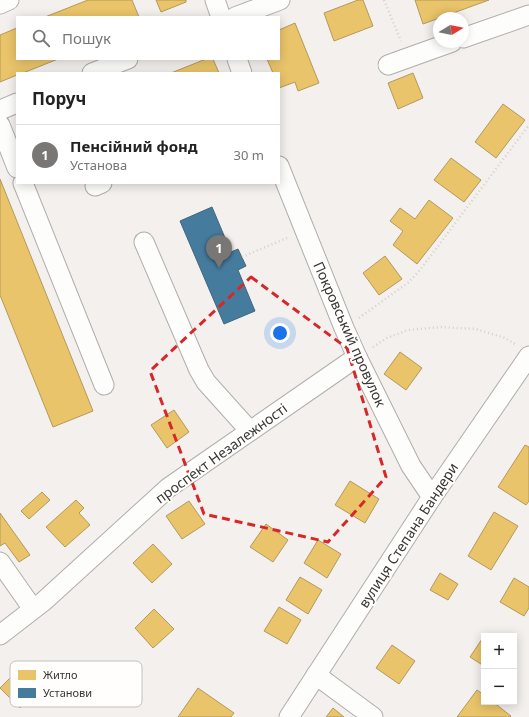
<!DOCTYPE html>
<html lang="uk">
<meta charset="utf-8">
<style>
:root{--surface:#fff;--page:#f6f6f6;--text:#222;--muted:#767676;--line:#e0e0e0;--accent:#797775}
body{margin:0;font-family:"Noto Sans",sans-serif;background:var(--page);color:var(--text)}
.controls{position:absolute;right:12px;bottom:12px;display:grid;overflow:hidden;border-radius:0px;box-shadow:0 2px 10px #0003}
.controls button{width:36px;height:36px;display:grid;place-items:center;padding:0;border:0;border-bottom:1px solid var(--line);background:var(--surface);color:var(--text);font:20px sans-serif}
.compass{position:absolute;left:433px;top:12px;width:36px;height:36px;border-radius:50%;background:var(--surface);box-shadow:0 2px 10px #0003;rotate:80deg}
.you{position:absolute;left:280px;top:333px;width:14px;height:14px;margin:-10px;border:3px solid #fff;border-radius:50%;background:#1a73e8;box-shadow:0 0 0 6px #1a73e833}
.badge{display:grid;place-items:center;width:26px;height:26px;border-radius:50%;background:var(--accent);color:#fff;font-size:13px;font-weight:700}
.pin{position:absolute;translate:-50% -33px;filter:drop-shadow(0 1px 2px #0008)}
.pin::after{content:'';position:absolute;top:21px;width:14px;height:12px;background:inherit;clip-path:polygon(0 0,100% 0,50% 100%)}
.list{margin:0;padding:0;list-style:none}
h2{display:flex;justify-content:space-between;align-items:center;height:52px;margin:0;padding:0 16px;font-size:17px}
h2 small{font-size:13px;font-weight:400;color:var(--muted)}
.list li{display:grid;grid-template-columns:26px 1fr auto;gap:12px;align-items:center;box-sizing:border-box;height:60px;padding:0 16px;border-top:1px solid var(--line)}
.list b{display:block;font-size:15px;white-space:nowrap}
.list p{margin:0;font-size:13px;white-space:nowrap;color:var(--muted)}
.list em{font-size:13px;font-style:normal;color:var(--muted)}
.icon{flex:none;width:22px;height:22px;fill:none;stroke:currentColor;stroke-width:2;stroke-linecap:round;stroke-linejoin:round}
.map{position:relative;flex:none;width:529px;height:717px;overflow:hidden}
.search{position:absolute;background:var(--surface);box-shadow:0 2px 10px #0003;left:16px;top:16px;width:264px;height:44px;display:flex;align-items:center;gap:10px;box-sizing:border-box;padding:0 14px;border-radius:0px;color:var(--muted);font-size:15px}
.panel{position:absolute;background:var(--surface);box-shadow:0 2px 10px #0003;left:16px;top:72px;width:264px;height:112px;border-radius:0px}
.map>svg:first-child{display:block}
.homes{fill:#e9c46a;stroke:#b4995a}
.public{fill:#457b9d;stroke:#41667e}
.lines{fill:none;stroke-linecap:round;stroke-linejoin:round}
.minor-casing{stroke:#b0adac;stroke-width:21}
.path{stroke:#d2d1d0;stroke-width:2.5;stroke-dasharray:1 3;stroke-linecap:butt}
.minor{stroke:#fdfdfc;stroke-width:19}
.marked{fill:none;stroke:#d62828;stroke-width:3;stroke-dasharray:8 5;stroke-linejoin:round}
.labels{text-anchor:middle;dominant-baseline:central;stroke-width:4;stroke-linejoin:round;paint-order:stroke}
.street-label{font-size:14px;fill:#383634;stroke:#fffefd}
.key{fill:#fffefd;stroke:#c3c2c1;stroke-width:1}
.key-label{font-size:11px;fill:#383634}
</style>
<div class="map">
<svg width="529" height="717" viewBox="0 0 529 717">
<rect width="100%" height="100%" fill="#f3f0ee"/>
<g class="homes">
<polygon points="88,0 132,0 139,17 45,17"/>
<polygon points="156,0 186,0 186,2 161,12"/>
<polygon points="358,0 363,0 373,26 334,41 324,13"/>
<polygon points="415,0 489,0 423,24"/>
<polygon points="295,23 319,83 298,91 295,82 279,88 279,73 273,73 267,59 279,59 279,30"/>
<polygon points="17,28 17,59 58,59 23,73 17,73 17,75 0,82 0,35"/>
<polygon points="206,59 213,59 219,73 171,73"/>
<polygon points="413,73 423,98 398,109 388,83"/>
<polygon points="503,104 525,120 496,158 475,142"/>
<polygon points="451,158 481,180 464,202 434,180"/>
<polygon points="0,179 93,411 53,427 0,295"/>
<polygon points="429,200 453,218 417,264 393,245 403,231 390,221 400,208 415,219"/>
<polygon points="385,256 402,279 379,295 363,273"/>
<polygon points="400,352 422,368 406,390 384,374"/>
<polygon points="174,410 189,432 167,448 151,425"/>
<polygon points="525,445 529,447 529,501 526,505 498,487"/>
<polygon points="350,481 379,499 365,523 335,505"/>
<polygon points="42,492 50,500 29,519 21,511"/>
<polygon points="76,500 84,508 79,513 90,525 65,547 46,527"/>
<polygon points="189,501 205,524 182,539 166,516"/>
<polygon points="494,512 518,526 491,570 468,556"/>
<polygon points="0,513 30,555 19,562 5,543 0,546"/>
<polygon points="266,524 288,540 273,562 250,547"/>
<polygon points="318,540 341,554 327,578 304,563"/>
<polygon points="153,544 172,564 152,583 133,563"/>
<polygon points="440,573 458,584 448,600 430,590"/>
<polygon points="300,577 322,590 308,614 286,600"/>
<polygon points="514,578 529,587 529,608 524,616 500,602"/>
<polygon points="279,607 301,620 287,644 264,631"/>
<polygon points="154,609 174,629 153,648 135,628"/>
<polygon points="484,636 484,666 470,657"/>
<polygon points="392,645 415,661 399,684 376,668"/>
<polygon points="19,669 39,688 20,708 0,688"/>
<polygon points="198,688 234,713 231,717 178,717"/>
<polygon points="477,690 484,695 484,702 493,702 511,716 510,717 457,717"/>
<polygon points="333,708 344,717 326,717"/>
</g>
<polygon class="public" points="212,207 231,252 238,249 246,266 238,270 255,311 224,324 180,221"/>
<g class="lines">
<defs>
<g id="minor">
<polyline points="215,0 221,17"/>
<polyline points="0,4 9,0"/>
<polyline points="235,17 280,0"/>
<polyline points="463,38 529,15"/>
<polyline points="237,59 242,73"/>
<polyline points="388,65 452,42"/>
<polyline points="92,73 128,59"/>
<polyline points="0,110 17,103"/>
<polyline points="0,125 17,168"/>
<polyline points="279,166 344,328 357,357 411,466 432,497"/>
<polyline points="23,183 104,385"/>
<polyline points="95,186 102,183"/>
<polyline points="144,242 199,370 206,382 250,431"/>
<polyline points="0,562 33,609"/>
<polyline points="0,635 44,601 168,488 357,357"/>
<polyline points="316,675 373,717"/>
<polyline points="289,717 432,497 529,356"/>
</g>
</defs>
<use href="#minor" class="minor-casing"/>
<g class="path">
<polyline points="384,0 401,41"/>
<polyline points="242,257 287,238"/>
<polyline points="359,318 409,282 420,270 529,125"/>
<polyline points="373,347 387,338 408,330 441,327 476,329 505,338 515,344"/>
</g>
<use href="#minor" class="minor"/>
</g>
<path class="marked" d="M 251,277 L 347,348 L 386,477 L 328,542 L 204,514 L 150,371 Z"/>
<g class="labels">
<g class="street-label">
<text transform="translate(350 334) rotate(66)">Покровський провулок</text>
<text transform="translate(221 453) rotate(-36)">проспект Незалежності</text>
<text transform="translate(408 535) rotate(-57)">вулиця Степана Бандери</text>
</g>
</g>
<rect x="10" y="661" width="132" height="46" rx="6" class="key"/>
<rect x="18" y="670" width="18" height="10" fill="#e9c46a"/>
<rect x="18" y="688" width="18" height="10" fill="#457b9d"/>
<g class="key-label">
<text x="43" y="679">Житло</text>
<text x="43" y="697">Установи</text>
</g>
</svg>
<div class="controls">
<button>+</button>
<button>−</button>
</div>
<svg class="compass" viewBox="-18 -18 36 36"><path d="M0-13l5 13h-10z" fill="#e53935"/><path d="M0 13l5-13h-10z" fill="#767676"/></svg>
<div class="you"></div>
<div class="pin badge" style="left:219px;top:268px">1</div>
<div class="search"><svg class="icon" aria-label="search" viewBox="0 0 24 24"><circle cx="10" cy="10" r="6"/><path d="M15 15l6 6"/></svg>Пошук</div>
<section class="panel">
<h2>Поруч<small></small></h2>
<ul class="list">
<li><span class="badge">1</span><div><b>Пенсійний фонд</b><p>Установа</p></div><em>30 m</em></li>
</ul>
</section>
</div>
